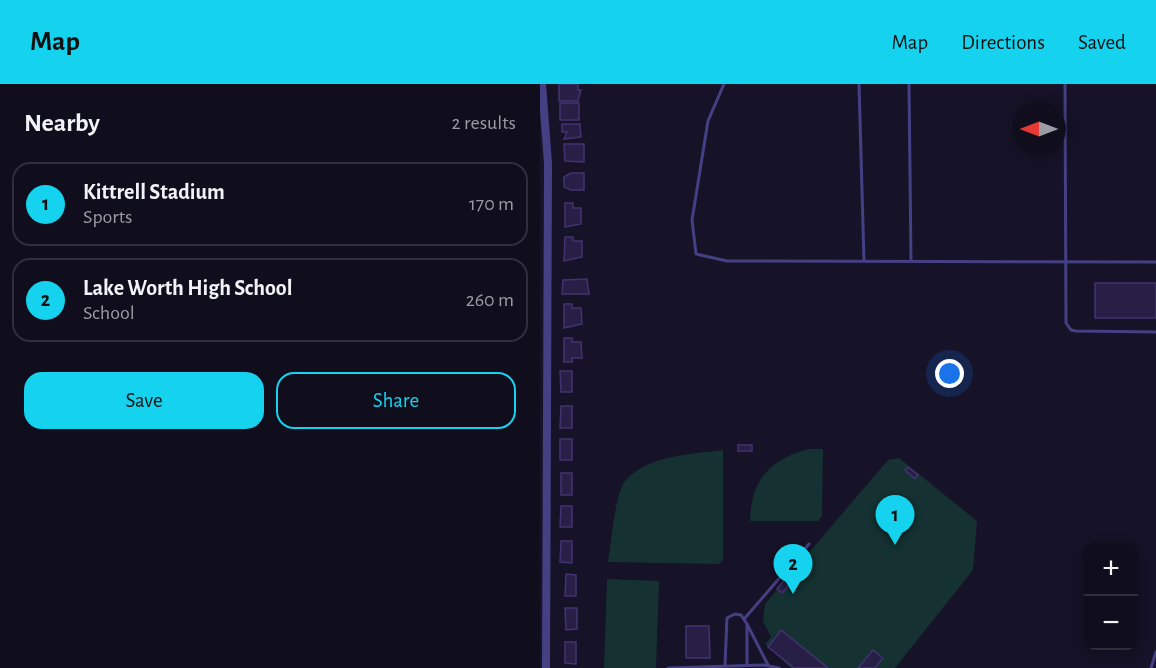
<!DOCTYPE html>
<meta charset="utf-8">
<style>
:root{--surface:#100e1d;--page:#1e1c2a;--text:#f1f3f6;--muted:#9c9ca4;--line:#302e3b;--accent:#15d3ee}
body{margin:0;font-family:"Alegreya Sans",sans-serif;background:var(--page);color:var(--text)}
.controls{position:absolute;right:18px;bottom:18px;display:grid;overflow:hidden;border-radius:12px;box-shadow:0 3px 15px #0003}
.controls button{width:54px;height:54px;display:grid;place-items:center;padding:0;border:0;border-bottom:2px solid var(--line);background:var(--surface);color:var(--text);font:30px sans-serif}
.compass{position:absolute;left:472px;top:18px;width:54px;height:54px;border-radius:50%;background:var(--surface);box-shadow:0 3px 15px #0003;rotate:270deg}
.you{position:absolute;left:410px;top:290px;width:21px;height:21px;margin:-15px;border:4px solid #fff;border-radius:50%;background:#1a73e8;box-shadow:0 0 0 9px #1a73e833}
.badge{display:grid;place-items:center;width:39px;height:39px;border-radius:50%;background:var(--accent);color:#111;font-size:20px;font-weight:700}
.pin{position:absolute;translate:-50% -50px;filter:drop-shadow(0 2px 3px #0008)}
.pin::after{content:'';position:absolute;top:32px;width:21px;height:18px;background:inherit;clip-path:polygon(0 0,100% 0,50% 100%)}
.list{margin:0;padding:0;list-style:none}
h2{display:flex;justify-content:space-between;align-items:center;height:78px;margin:0;padding:0 24px;font-size:26px}
h2 small{font-size:20px;font-weight:400;color:var(--muted)}
.list li{display:grid;grid-template-columns:39px 1fr auto;gap:18px;align-items:center;box-sizing:border-box;height:84px;margin:0 12px 12px;padding:0 12px;border:2px solid var(--line);border-radius:18px}
.list b{display:block;font-size:22px;white-space:nowrap}
.list p{margin:0;font-size:20px;white-space:nowrap;color:var(--muted)}
.list em{font-size:20px;font-style:normal;color:var(--muted)}
.actions{display:flex;gap:12px;padding:18px 24px}
.actions a{flex:1;padding:14px 0;border:2px solid var(--accent);border-radius:18px;text-align:center;font-size:21px;color:var(--accent)}
.actions .main{background:var(--accent);color:#111}
.map{position:relative;flex:none;width:616px;height:584px;overflow:hidden}
header{display:flex;align-items:center;gap:36px;box-sizing:border-box;height:84px;padding:0 30px;background:var(--accent);color:#111}
header strong{font-size:28px}
nav{display:flex;gap:33px;margin-inline-start:auto;font-size:21px}
main{display:flex}
aside{flex:1;background:var(--surface)}
.map>svg:first-child{display:block}
.green{fill:#153131}
.building{fill:#281f47;stroke:#413371;stroke-width:1.5}
.lines{fill:none;stroke-linecap:round;stroke-linejoin:round}
.service{stroke:#454083;stroke-width:3}
.tertiary{stroke:#454083;stroke-width:8}
</style>
<header>
<strong>Map</strong>
<nav><a>Map</a><a>Directions</a><a>Saved</a></nav>
</header>
<main>
<aside>
<h2>Nearby<small>2 results</small></h2>
<ul class="list">
<li><span class="badge">1</span><div><b>Kittrell Stadium</b><p>Sports</p></div><em>170 m</em></li>
<li><span class="badge">2</span><div><b>Lake Worth High School</b><p>School</p></div><em>260 m</em></li>
</ul>
<div class="actions"><a class="main">Save</a><a>Share</a></div>
</aside>
<div class="map">
<svg width="616" height="584" viewBox="0 0 616 584">
<rect width="100%" height="100%" fill="#161227"/>
<g class="green">
<path d="M 268,365 L 283,365 L 282,432 L 278,437 L 210,437 C 211,396 229,376 268,365 Z"/>
<path d="M 183,366 L 183,476 L 179,480 L 68,478 C 71,461 75,407 86,396 C 109,371 152,370 183,366 Z"/>
<polygon points="359,374 437,437 433,486 355,584 251,584 225,560 231,553 223,537 225,520 348,376"/>
<polygon points="67,495 119,497 116,584 64,584"/>
</g>
<g class="building">
<polygon points="19,0 38,0 38,6 41,6 38,17 19,17"/>
<rect x="20" y="19" width="19" height="17"/>
<polygon points="22,40 40,40 41,53 24,55 27,48 22,48"/>
<polygon points="24,60 44,60 44,78 25,77"/>
<polygon points="31,89 44,89 44,106 31,106 24,103 24,93"/>
<polygon points="25,119 33,119 33,124 41,124 41,140 25,143"/>
<polygon points="25,153 33,153 33,157 42,157 42,173 24,177"/>
<polygon points="47,195 49,210 22,210 23,196"/>
<rect x="555" y="199" width="61" height="35"/>
<polygon points="24,220 32,220 32,224 41,224 42,240 24,244"/>
<polygon points="24,254 32,254 32,258 41,258 42,274 32,274 32,278 24,278"/>
<polygon points="20,287 32,287 32,308 21,308"/>
<polygon points="21,322 32,322 32,344 20,344"/>
<rect x="20" y="355" width="12" height="21"/>
<rect x="198" y="361" width="14" height="6"/>
<polygon points="368,383 378,391 375,395 365,386"/>
<rect x="21" y="389" width="11" height="22"/>
<polygon points="21,422 32,422 32,443 20,443"/>
<polygon points="21,457 32,457 32,479 20,478"/>
<polygon points="258,479 264,484 242,509 237,505"/>
<polygon points="26,490 36,491 36,512 25,512"/>
<polygon points="25,524 37,524 37,545 26,546"/>
<polygon points="146,542 169,542 170,574 146,574"/>
<polygon points="241,546 288,584 254,584 228,563"/>
<polygon points="25,558 36,558 36,580 25,579"/>
<polygon points="333,566 343,574 335,584 318,584"/>
</g>
<g class="lines">
<g class="service">
<polyline points="184,0 168,37 152,136 156,170 187,177 616,178"/>
<polyline points="319,0 324,177"/>
<polyline points="369,0 371,177"/>
<polyline points="525,0 526,239 531,246 536,247 616,248"/>
<polyline points="204,535 269,460"/>
<polyline points="185,581 187,534 195,530 201,531 207,540"/>
<polyline points="207,581 207,540 228,581"/>
<polyline points="128,584 223,581 239,584"/>
<polyline points="611,584 616,568"/>
</g>
<polyline class="tertiary" points="2,0 8,79 6,584"/>
</g>
</svg>
<div class="controls">
<button>+</button>
<button>−</button>
</div>
<svg class="compass" viewBox="-18 -18 36 36"><path d="M0-13l5 13h-10z" fill="#e53935"/><path d="M0 13l5-13h-10z" fill="#9c9ca4"/></svg>
<div class="you"></div>
<div class="pin badge" style="left:355px;top:461px">1</div>
<div class="pin badge" style="left:253px;top:510px">2</div>
</div>
</main>
